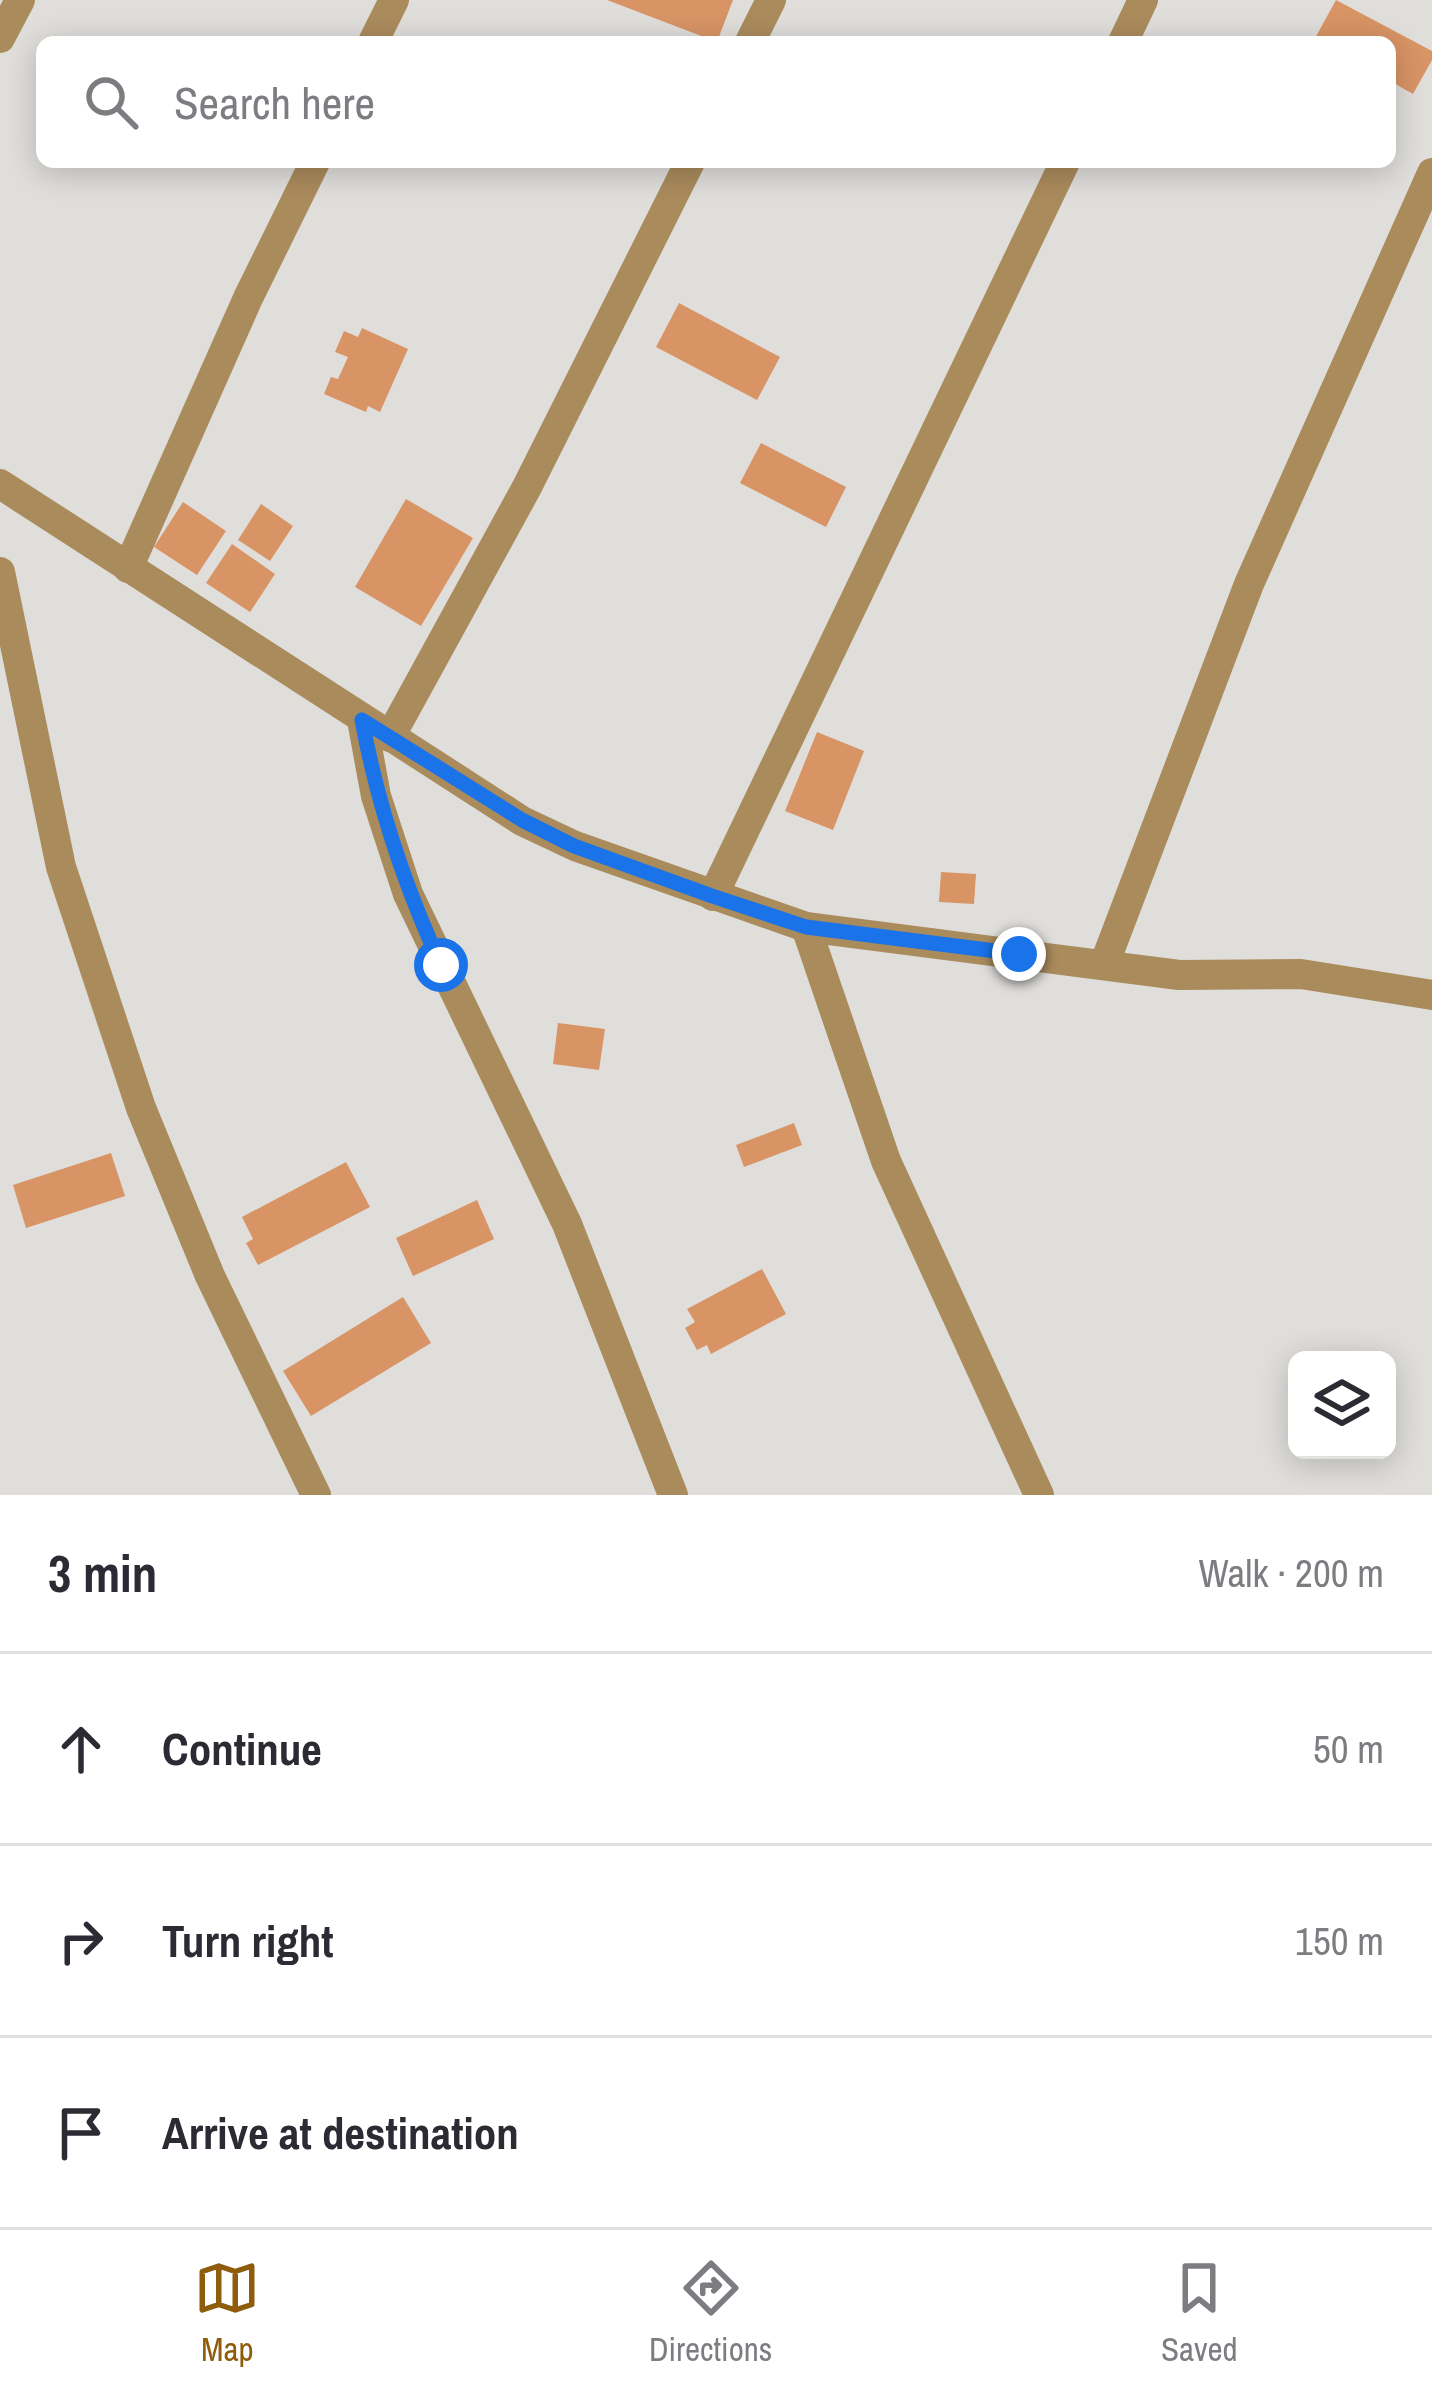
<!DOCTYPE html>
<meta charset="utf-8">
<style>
:root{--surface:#fff;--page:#f7f7f7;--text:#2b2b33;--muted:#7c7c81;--line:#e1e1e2;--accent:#8f5c0c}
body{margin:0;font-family:"Archivo Narrow",sans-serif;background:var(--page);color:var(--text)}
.controls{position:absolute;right:36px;bottom:36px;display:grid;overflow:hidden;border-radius:18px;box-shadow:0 6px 30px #0003}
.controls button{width:108px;height:108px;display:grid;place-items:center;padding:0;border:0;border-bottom:3px solid var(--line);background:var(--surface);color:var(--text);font:60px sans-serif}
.stop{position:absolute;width:36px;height:36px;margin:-27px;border:9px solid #1a73e8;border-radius:50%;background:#fff}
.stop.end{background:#1a73e8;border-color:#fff;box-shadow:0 3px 12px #0008}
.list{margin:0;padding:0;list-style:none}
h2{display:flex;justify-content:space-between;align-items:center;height:156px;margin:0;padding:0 48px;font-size:51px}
h2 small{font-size:39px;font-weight:400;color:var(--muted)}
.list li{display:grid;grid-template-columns:78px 1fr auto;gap:36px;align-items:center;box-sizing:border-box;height:192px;padding:0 48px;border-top:3px solid var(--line)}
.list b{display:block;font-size:45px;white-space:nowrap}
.list em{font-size:39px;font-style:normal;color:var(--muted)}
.icon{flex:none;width:66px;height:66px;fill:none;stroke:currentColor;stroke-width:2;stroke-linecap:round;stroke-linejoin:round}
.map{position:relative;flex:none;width:1432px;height:1495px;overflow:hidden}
.search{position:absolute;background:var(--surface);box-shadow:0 6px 30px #0003;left:36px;right:36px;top:36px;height:132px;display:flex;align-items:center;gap:30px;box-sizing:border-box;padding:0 42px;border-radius:18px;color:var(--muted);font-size:45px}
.sheet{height:732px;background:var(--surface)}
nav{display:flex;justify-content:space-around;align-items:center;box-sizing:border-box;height:168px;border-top:3px solid var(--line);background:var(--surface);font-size:33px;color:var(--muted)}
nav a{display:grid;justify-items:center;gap:6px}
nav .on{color:var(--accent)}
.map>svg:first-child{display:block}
.building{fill:#d89465}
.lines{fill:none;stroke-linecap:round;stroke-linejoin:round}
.street{stroke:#aa8b5c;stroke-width:30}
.route{stroke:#1a73e8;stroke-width:15}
</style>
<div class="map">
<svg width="1432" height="1495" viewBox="0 0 1432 1495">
<rect width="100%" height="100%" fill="#e0dedb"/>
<g class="building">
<polygon points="607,0 733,0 717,42"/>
<polygon points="1336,0 1432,51 1432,60 1413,94 1390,81 1390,42 1314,40"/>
<polygon points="679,303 780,357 757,400 656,347"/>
<polygon points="362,328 408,349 380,412 368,406 366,412 324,394 331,377 338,379 348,357 335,352 344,331 358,337"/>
<polygon points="761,443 846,487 826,527 740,483"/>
<polygon points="406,499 473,538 421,626 355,587"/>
<polygon points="183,502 226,531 197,575 154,547"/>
<polygon points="261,504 293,526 270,561 238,540"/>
<polygon points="232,544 275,574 250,612 206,583"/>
<polygon points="817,732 864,751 833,830 785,811"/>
<polygon points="941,872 976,874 974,904 939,902"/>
<polygon points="558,1023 605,1029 599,1070 553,1064"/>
<polygon points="794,1123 802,1145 744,1167 736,1145"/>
<polygon points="111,1153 125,1196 26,1228 13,1185"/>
<polygon points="346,1162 370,1207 258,1265 246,1243 253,1239 242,1217"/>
<polygon points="477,1200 494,1239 413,1276 396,1238"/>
<polygon points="762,1269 786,1314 711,1354 707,1345 697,1350 685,1328 695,1322 687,1309"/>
<polygon points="403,1297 431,1343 311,1416 283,1371"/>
</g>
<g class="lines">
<g class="street">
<polyline points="0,38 20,0"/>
<polyline points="373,42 394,0"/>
<polyline points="750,42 771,0"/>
<polyline points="1123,42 1143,0"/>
<polyline points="0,484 522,821 575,846 806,927 1179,975 1301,974 1432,995"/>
<polyline points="128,568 248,298 315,162"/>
<polyline points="0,572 61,867 141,1108 210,1276 316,1495"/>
<polyline points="362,720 376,796 408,894 567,1224 673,1495"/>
<polyline points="390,737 527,487 690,162"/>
<polyline points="713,896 1065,162"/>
<polyline points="806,927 886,1161 1039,1495"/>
<polyline points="1104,965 1249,584 1432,173"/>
</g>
</g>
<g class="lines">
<path class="route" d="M 441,965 C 404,885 378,807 362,720 L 522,820 L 574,846 L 712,896 L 806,927 L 1019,954"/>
</g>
</svg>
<div class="controls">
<button><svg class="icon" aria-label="layers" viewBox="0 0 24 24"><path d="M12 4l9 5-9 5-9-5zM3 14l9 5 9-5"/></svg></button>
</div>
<div class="stop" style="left:441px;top:965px"></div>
<div class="stop end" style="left:1019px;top:954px"></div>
<div class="search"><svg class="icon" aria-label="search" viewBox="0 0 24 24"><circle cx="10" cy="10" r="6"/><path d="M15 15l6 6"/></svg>Search here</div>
</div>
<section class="sheet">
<h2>3 min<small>Walk · 200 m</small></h2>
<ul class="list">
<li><svg class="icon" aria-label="ahead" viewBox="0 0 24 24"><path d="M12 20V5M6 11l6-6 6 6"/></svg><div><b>Continue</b></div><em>50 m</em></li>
<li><svg class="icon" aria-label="right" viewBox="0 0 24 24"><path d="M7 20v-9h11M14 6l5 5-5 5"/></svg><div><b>Turn right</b></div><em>150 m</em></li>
<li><svg class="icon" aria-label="arrive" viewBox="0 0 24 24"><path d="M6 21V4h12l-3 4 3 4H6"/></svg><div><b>Arrive at destination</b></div></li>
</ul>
</section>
<nav>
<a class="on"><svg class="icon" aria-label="map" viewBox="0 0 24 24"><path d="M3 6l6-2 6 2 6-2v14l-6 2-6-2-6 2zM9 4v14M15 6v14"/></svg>Map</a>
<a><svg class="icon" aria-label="directions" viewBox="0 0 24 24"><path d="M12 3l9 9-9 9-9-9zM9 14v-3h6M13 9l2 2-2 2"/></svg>Directions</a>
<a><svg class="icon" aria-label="saved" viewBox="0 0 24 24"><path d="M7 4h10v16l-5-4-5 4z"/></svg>Saved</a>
</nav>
